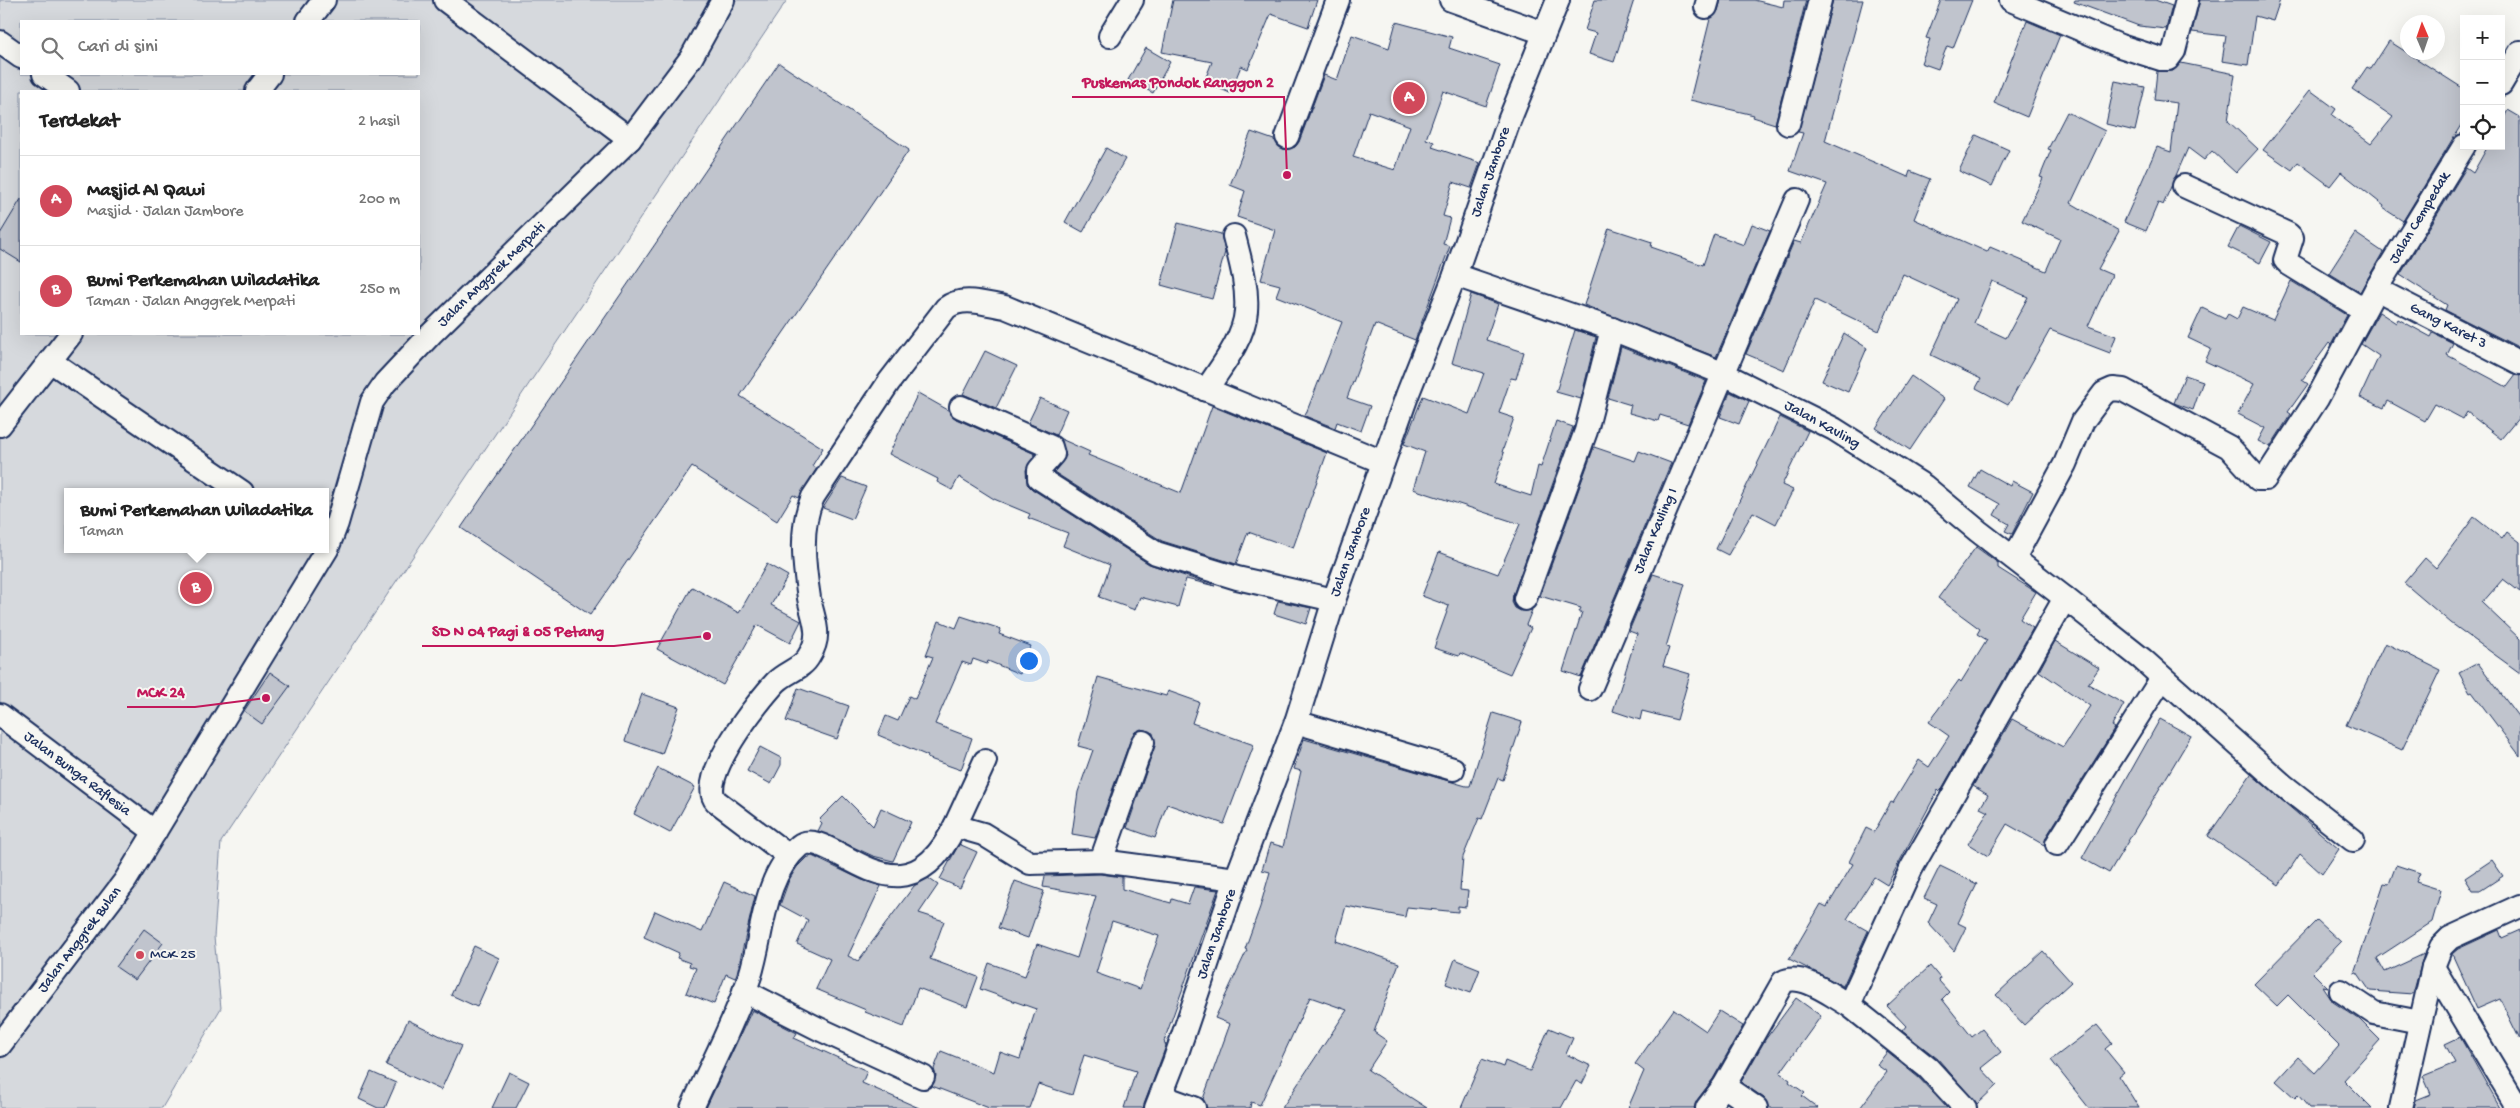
<!DOCTYPE html>
<html lang="id">
<meta charset="utf-8">
<style>
:root{--surface:#fff;--page:#f6f6f6;--text:#222;--muted:#767676;--line:#e0e0e0;--accent:#d1495b}
body{margin:0;font-family:"Gochi Hand",sans-serif;background:var(--page);color:var(--text)}
.controls{position:absolute;right:15px;top:15px;display:grid;overflow:hidden;border-radius:0px;box-shadow:0 5px 20px #0002}
.controls button{width:45px;height:45px;display:grid;place-items:center;padding:0;border:0;border-bottom:1px solid var(--line);background:var(--surface);color:var(--text);font:25px sans-serif}
.compass{position:absolute;left:2400px;top:15px;width:45px;height:45px;border-radius:50%;background:var(--surface);box-shadow:0 5px 20px #0002;rotate:358deg}
.you{position:absolute;left:1028px;top:660px;width:18px;height:18px;margin:-12px;border:4px solid #fff;border-radius:50%;background:#1a73e8;box-shadow:0 0 0 8px #1a73e833}
.badge{display:grid;place-items:center;width:32px;height:32px;border-radius:50%;background:var(--accent);color:#fff;font-size:16px;font-weight:700}
.pin{position:absolute;translate:-50% -50%;border:2px solid #fff;box-shadow:0 1px 5px #0006}
.popup{position:absolute;left:64px;top:488px;width:265px;height:65px;box-sizing:border-box;display:grid;place-content:center;border-radius:0px;background:var(--surface);filter:drop-shadow(0 1px 4px #0005);font-size:16px;white-space:nowrap;color:var(--muted)}
.popup b{font-size:19px;color:var(--text)}
.popup::after{content:'';position:absolute;left:50%;top:100%;margin-left:-10px;border:10px solid transparent;border-top-color:var(--surface)}
.list{margin:0;padding:0;list-style:none}
h2{display:flex;justify-content:space-between;align-items:center;height:65px;margin:0;padding:0 20px;font-size:21px}
h2 small{font-size:16px;font-weight:400;color:var(--muted)}
.list li{display:grid;grid-template-columns:32px 1fr auto;gap:15px;align-items:center;box-sizing:border-box;height:90px;padding:0 20px;border-top:1px solid var(--line)}
.list b{display:block;font-size:19px;white-space:nowrap}
.list p{margin:0;font-size:16px;white-space:nowrap;color:var(--muted)}
.list em{font-size:16px;font-style:normal;color:var(--muted)}
.icon{flex:none;width:28px;height:28px;fill:none;stroke:currentColor;stroke-width:2;stroke-linecap:round;stroke-linejoin:round}
.map{position:relative;flex:none;width:2520px;height:1108px;overflow:hidden}
.search{position:absolute;background:var(--surface);box-shadow:0 5px 20px #0002;left:20px;top:20px;width:400px;height:55px;display:flex;align-items:center;gap:12px;box-sizing:border-box;padding:0 18px;border-radius:0px;color:var(--muted);font-size:19px}
.panel{position:absolute;background:var(--surface);box-shadow:0 5px 20px #0002;left:20px;top:90px;width:400px;height:245px;border-radius:0px}
.map>svg:first-child{display:block}
.green{fill:#d6d9dd;stroke:#78849e;fill-rule:evenodd}
.building{fill:#c0c4cd;stroke:#1b2f5e;fill-rule:evenodd}
.lines{fill:none;stroke-linecap:round;stroke-linejoin:round}
.minor-casing{stroke:#1b2f5e;stroke-width:26}
.minor{stroke:#f6f6f2;stroke-width:22}
.poi-dot{fill:#d1495b;stroke:#f6f6f2;stroke-width:2}
.labels{text-anchor:middle;dominant-baseline:central;stroke-width:4;stroke-linejoin:round;paint-order:stroke}
.street-label{font-size:15px;fill:#1b2f5e;stroke:#f6f6f2}
.poi-label{font-size:15px;fill:#1b2f5e;stroke:#f6f6f2;text-anchor:start}
.leader{fill:none;stroke:#c2185b;stroke-width:2}
.callout-dot{fill:#c2185b;stroke:#f6f6f2;stroke-width:2}
.callout-label{font-size:16px;text-anchor:middle;font-weight:bold;fill:#c2185b;stroke:#f6f6f2;stroke-width:4;stroke-linejoin:round;paint-order:stroke}
</style>
<div class="map">
<svg width="2520" height="1108" viewBox="0 0 2520 1108">
<rect width="100%" height="100%" fill="#f6f6f2"/>
<filter id="ink" filterUnits="userSpaceOnUse"><feTurbulence type="fractalNoise" baseFrequency=".02" numOctaves="2"/><feDisplacementMap in="SourceGraphic" scale="10" xChannelSelector="R" yChannelSelector="G"/><feConvolveMatrix kernelMatrix="1 2 1 2 8 2 1 2 1" color-interpolation-filters="sRGB"/></filter>
<g filter="url(#ink)">
<path class="green" d="M 0,0 L 787,0 L 221,842 L 214,937 L 221,1008 L 162,1108 L 0,1108 ZM 21,21 L 419,21 L 419,74 L 21,74 ZM 21,91 L 419,91 L 419,334 L 21,334 ZM 67,492 L 325,492 L 325,549 L 67,549 Z"/>
<g class="building">
<polygon points="1173,0 1317,0 1308,27 1271,14 1248,69 1241,66 1230,93 1204,82 1212,62 1162,52"/>
<polygon points="1595,0 1634,0 1614,62 1589,54 1596,33 1585,30"/>
<polygon points="1721,0 1754,0 1783,7 1784,0 1806,0 1775,124 1753,117 1754,115 1690,100 1710,19 1718,11"/>
<path d="M 1833,0 L 1863,0 L 1825,141 L 1908,177 L 1910,171 L 1930,179 L 1914,219 L 1987,252 L 1990,247 L 2046,271 L 2060,239 L 2022,221 L 2043,178 L 2040,177 L 2051,150 L 2048,149 L 2067,112 L 2105,131 L 2071,203 L 2119,231 L 2098,269 L 2112,275 L 2088,326 L 2116,336 L 2110,353 L 2050,330 L 2008,405 L 1976,388 L 1981,379 L 1931,355 L 1957,299 L 1903,274 L 1879,331 L 1815,300 L 1784,370 L 1746,354 L 1794,241 L 1801,243 L 1827,184 L 1790,171 L 1803,133 L 1798,132 ZM 1992,281 L 2028,297 L 2006,338 L 1974,323 Z"/>
<polygon points="1941,0 1972,0 1953,48 1947,46 1938,69 1921,63 1930,39 1926,38"/>
<polygon points="2075,0 2155,0 2172,6 2166,29 2139,26 2074,2"/>
<polygon points="2200,0 2280,0 2273,21 2255,16 2248,65 2222,61 2226,36 2192,32"/>
<polygon points="2027,21 2060,35 2027,117 1994,103"/>
<path d="M 1396,22 L 1452,37 L 1449,48 L 1500,65 L 1486,106 L 1443,91 L 1426,139 L 1434,142 L 1432,147 L 1480,163 L 1471,188 L 1453,182 L 1443,216 L 1450,218 L 1443,244 L 1450,246 L 1415,340 L 1375,324 L 1347,398 L 1370,406 L 1361,431 L 1337,422 L 1335,428 L 1305,416 L 1342,322 L 1276,296 L 1280,285 L 1261,280 L 1275,230 L 1237,217 L 1245,191 L 1230,185 L 1251,132 L 1274,140 L 1283,149 L 1295,147 L 1299,142 L 1324,75 L 1337,80 L 1352,35 L 1389,48 ZM 1369,111 L 1410,126 L 1395,170 L 1353,157 Z"/>
<polygon points="2389,41 2464,89 2464,120 2403,221 2383,208 2384,206 2341,172 2330,186 2298,162 2292,170 2263,150 2310,90 2336,109 2332,115 2371,144 2393,117 2352,89 2367,67 2371,69"/>
<polygon points="1146,48 1170,62 1153,93 1128,80"/>
<polygon points="779,63 909,150 740,396 823,448 812,466 817,468 799,498 793,495 777,521 692,467 590,615 461,528"/>
<polygon points="2181,63 2235,74 2228,121 2258,149 2236,173 2212,151 2204,160 2188,148 2163,205 2158,203 2146,231 2124,222 2157,147 2171,152 2177,103 2154,100 2157,71 2173,71"/>
<polygon points="2115,81 2145,87 2135,131 2106,124"/>
<polygon points="2508,110 2520,117 2520,348 2445,310 2447,305 2400,275 2466,168 2473,173 2488,146 2501,146 2501,123"/>
<polygon points="1976,135 2009,150 1992,186 1959,171"/>
<polygon points="1106,148 1125,159 1083,232 1065,222"/>
<polygon points="21,199 21,262 0,249 0,234"/>
<polygon points="1178,223 1221,234 1225,252 1212,299 1161,285"/>
<polygon points="1752,224 1770,231 1716,357 1584,305 1609,228 1652,242 1651,247 1703,265 1714,234 1744,245"/>
<polygon points="2239,226 2271,242 2260,263 2228,247"/>
<polygon points="2355,233 2383,252 2360,292 2329,273"/>
<polygon points="2291,281 2347,315 2331,345 2329,343 2302,380 2308,384 2288,412 2291,414 2270,447 2258,441 2265,428 2238,414 2254,384 2205,361 2211,349 2188,338 2202,308 2225,319 2228,314 2237,319 2243,307 2273,320"/>
<polygon points="1471,294 1498,304 1486,340 1524,352 1516,379 1511,378 1499,413 1514,418 1502,452 1504,453 1494,484 1531,496 1538,466 1541,467 1556,421 1573,427 1513,595 1512,602 1515,608 1521,611 1532,610 1526,625 1531,628 1510,674 1460,653 1459,656 1434,648 1449,606 1422,596 1439,552 1498,574 1520,524 1413,489 1425,452 1404,444 1423,396 1469,414 1484,373 1452,363"/>
<polygon points="2379,312 2396,323 2398,319 2431,337 2433,333 2453,343 2447,355 2507,387 2516,375 2520,376 2520,416 2501,439 2467,412 2463,419 2435,404 2425,421 2388,401 2384,408 2360,397 2379,356 2361,344"/>
<polygon points="1575,330 1596,337 1581,399 1556,392"/>
<polygon points="1844,333 1867,348 1848,392 1822,381"/>
<polygon points="1621,347 1706,381 1688,424 1660,415 1658,421 1629,413 1631,405 1608,398"/>
<polygon points="985,351 1017,366 996,408 963,394"/>
<polygon points="2185,375 2203,381 2193,410 2174,403"/>
<polygon points="1911,376 1944,399 1910,450 1876,428"/>
<polygon points="1730,392 1749,401 1739,424 1720,417"/>
<polygon points="918,393 948,410 956,419 1035,454 1026,470 1027,484 1032,489 1149,564 1215,586 1186,579 1178,607 1140,597 1135,610 1099,597 1110,565 1063,546 1068,533 1028,518 1030,514 994,499 959,477 952,490 937,482 938,479 889,454"/>
<polygon points="1040,398 1067,410 1056,435 1028,423"/>
<polygon points="1212,406 1327,453 1293,548 1248,532 1236,564 1162,541 1054,472 1066,456 1061,439 1090,452 1088,455 1181,493"/>
<polygon points="1780,417 1808,431 1782,485 1793,490 1776,524 1753,512 1728,555 1716,549"/>
<polygon points="1594,447 1635,461 1639,451 1671,463 1581,677 1563,671 1582,612 1579,612 1581,608 1540,596"/>
<polygon points="1980,469 2010,486 2012,481 2033,492 2012,534 2005,531 2009,524 1994,515 2000,504 1970,487"/>
<polygon points="842,478 866,487 852,519 823,508"/>
<polygon points="2474,517 2502,539 2507,532 2520,542 2520,592 2503,579 2482,603 2520,639 2520,673 2451,623 2404,583 2425,558 2436,568"/>
<polygon points="1976,547 1998,563 1998,568 2036,592 2020,619 2033,628 1940,792 1938,790 1887,885 1874,877 1847,919 1868,931 1843,986 1789,959 1821,904 1827,907 1853,864 1849,862 1866,828 1874,832 1891,802 1893,803 1919,760 1929,767 1949,736 1929,722 1959,680 1961,682 1987,640 1977,634 1980,629 1938,598"/>
<polygon points="767,564 788,576 771,605 801,621 790,643 757,625 723,685 657,649 692,587 739,613"/>
<polygon points="1653,574 1685,584 1666,647 1669,648 1663,666 1690,674 1677,720 1642,711 1640,720 1613,711 1637,634 1629,631"/>
<polygon points="1278,601 1311,608 1306,624 1274,614"/>
<polygon points="961,616 1001,629 999,634 1031,646 1020,674 988,661 987,664 973,659 971,665 962,662 935,724 972,738 961,770 927,758 928,756 878,735 886,716 898,721 909,696 915,699 933,657 926,655 939,621 956,628"/>
<polygon points="2055,641 2099,668 2088,684 2124,704 2112,726 2115,728 2046,837 2044,845 2007,824 1988,856 1968,844 1988,812 1980,808 1988,795 1973,786 2012,719 2063,747 2090,706 2039,671"/>
<polygon points="2385,643 2440,670 2402,750 2346,725"/>
<polygon points="2478,663 2520,719 2520,756 2472,692 2470,693 2459,673"/>
<polygon points="270,672 290,686 262,724 244,711"/>
<polygon points="1098,677 1166,696 1168,691 1199,702 1192,723 1254,745 1224,824 1167,804 1155,838 1127,828 1155,746 1153,733 1141,729 1135,732 1131,738 1095,838 1072,834 1078,792 1093,750 1078,746"/>
<polygon points="798,688 849,706 837,739 786,721"/>
<polygon points="642,694 679,707 662,754 625,741"/>
<polygon points="1493,713 1522,722 1503,780 1498,778 1482,819 1479,818 1463,857 1460,890 1468,891 1466,907 1458,906 1458,912 1407,907 1405,917 1346,906 1336,941 1399,963 1374,1032 1387,1041 1368,1070 1427,1108 1282,1108 1347,1010 1310,997 1260,1105 1251,1102 1250,1108 1207,1108 1203,1099 1230,1024 1215,1018 1247,950 1245,949 1260,907 1270,872 1262,870 1270,843 1283,847 1301,771 1294,769 1304,739 1466,786 1470,786"/>
<polygon points="2160,719 2191,736 2109,873 2082,858"/>
<polygon points="760,747 781,758 781,765 771,784 747,771"/>
<polygon points="658,768 695,787 670,833 634,814"/>
<polygon points="2251,774 2339,849 2322,874 2300,854 2279,885 2208,836"/>
<polygon points="843,796 873,826 881,808 911,822 893,861 873,856 818,831 822,823 819,820"/>
<polygon points="959,844 977,852 960,888 940,879"/>
<polygon points="812,856 862,880 881,886 848,956 858,961 914,886 928,878 938,885 919,913 944,921 930,959 978,977 967,1007 918,988 904,1027 865,1012 866,1010 816,989 830,959 797,944 808,920 780,905 789,880 797,867 806,858"/>
<polygon points="2492,860 2503,876 2480,891 2473,891 2465,878"/>
<polygon points="2396,865 2420,873 2416,882 2441,890 2432,922 2377,958 2385,972 2424,954 2413,994 2370,991 2357,972 2354,973 2384,883 2389,884"/>
<polygon points="1940,866 1977,884 1958,923 1966,927 1954,951 1928,923 1937,904 1924,898"/>
<path d="M 1100,874 L 1122,877 L 1122,889 L 1171,903 L 1172,899 L 1188,904 L 1194,887 L 1218,890 L 1164,1041 L 1166,1046 L 1143,1108 L 1124,1108 L 1136,1071 L 1084,1055 L 1072,1095 L 1038,1084 L 1029,1108 L 989,1108 L 932,1086 L 936,1076 L 934,1069 L 941,1051 L 994,1072 L 1000,1052 L 1020,1059 L 1036,1009 L 980,989 L 989,963 L 1025,976 L 1037,944 L 1077,958 L 1096,896 L 1043,887 L 1045,876 ZM 1112,921 L 1159,936 L 1140,989 L 1096,973 Z"/>
<polygon points="1015,881 1044,891 1028,938 998,928"/>
<polygon points="724,882 755,896 737,973 735,978 726,974 714,1004 686,993 696,968 689,966 690,963 677,958 679,953 644,937 655,911 702,932"/>
<polygon points="2317,920 2341,942 2312,972 2328,988 2323,987 2333,1002 2359,1019 2380,1040 2344,1080 2372,1108 2309,1108 2298,1095 2295,1098 2276,1081 2298,1057 2315,1073 2339,1046 2288,995 2277,1006 2254,984"/>
<polygon points="144,929 163,943 135,980 116,967"/>
<polygon points="2499,930 2502,938 2520,930 2520,1040 2500,999 2477,1009 2452,954 2458,949"/>
<polygon points="474,946 499,958 477,1007 451,995"/>
<polygon points="2043,951 2071,982 2024,1025 1996,995"/>
<polygon points="1455,959 1480,969 1471,993 1446,984"/>
<polygon points="1930,966 1940,978 1939,981 1949,992 1942,999 1972,1037 1982,1029 2001,1052 1981,1068 1997,1085 1977,1104 1938,1059 1902,1031 1906,1026 1887,1006"/>
<polygon points="1796,998 1821,1016 1780,1073 1790,1080 1789,1082 1805,1093 1802,1096 1818,1108 1769,1108 1764,1098 1741,1082 1765,1040"/>
<polygon points="1674,1009 1706,1031 1719,1011 1743,1026 1713,1079 1697,1100 1694,1108 1628,1108 1644,1071 1635,1064"/>
<polygon points="752,1010 797,1033 794,1038 867,1071 862,1083 919,1108 706,1108"/>
<polygon points="408,1020 461,1046 441,1090 386,1065"/>
<polygon points="2097,1025 2112,1043 2105,1049 2124,1072 2119,1076 2139,1108 2089,1108 2051,1060"/>
<polygon points="1549,1028 1573,1038 1566,1054 1591,1066 1582,1084 1576,1081 1561,1108 1461,1108 1482,1059 1503,1067 1505,1061 1530,1071"/>
<polygon points="2460,1037 2500,1108 2414,1108 2416,1100 2431,1094 2423,1076 2455,1063 2445,1044"/>
<polygon points="1887,1052 1919,1078 1947,1108 1860,1108 1887,1072 1877,1065"/>
<polygon points="371,1072 396,1083 385,1108 378,1108 359,1099"/>
<polygon points="509,1072 529,1082 516,1108 492,1108"/>
</g>
<g class="lines">
<defs>
<g id="minor">
<polyline points="445,0 630,139"/>
<polyline points="1451,0 1544,33"/>
<polyline points="2011,0 2120,46 2161,59 2168,59 2174,51 2187,0"/>
<polyline points="1706,7 1708,0"/>
<polyline points="308,21 324,0"/>
<polyline points="1110,36 1132,0"/>
<polyline points="0,42 21,57"/>
<polyline points="44,74 68,91"/>
<polyline points="2501,84 2520,52"/>
<polyline points="257,91 270,74"/>
<polyline points="1788,124 1820,0"/>
<polyline points="1287,137 1338,0"/>
<polyline points="2184,186 2288,234 2292,238 2285,260 2289,264 2364,310"/>
<polyline points="1455,275 1612,329 1722,373 1834,429 1924,486 1978,531 2065,598 2142,659 2283,785 2353,840"/>
<polyline points="2376,289 2520,363"/>
<polyline points="50,361 242,492"/>
<path d="M 1206,390 C 1221,367 1244,339 1246,311 C 1248,286 1240,260 1234,236"/>
<polyline points="961,407 1051,447 1053,454 1039,470 1039,478 1156,553 1237,578 1334,600"/>
<polyline points="0,425 71,334"/>
<polyline points="2014,558 2065,464 2083,421 2104,393 2113,389 2123,390 2229,447 2258,479 2265,479 2317,399 2376,289 2464,146"/>
<polyline points="1525,599 1586,431 1612,329"/>
<polyline points="1590,689 1797,200"/>
<polyline points="0,715 155,832"/>
<polyline points="1296,722 1453,769"/>
<polyline points="955,826 985,761"/>
<polyline points="2057,844 2162,678"/>
<path d="M 789,856 L 716,801 C 696,779 759,700 776,682 C 786,672 803,668 809,656 C 823,634 813,620 809,598 C 804,566 799,527 813,497 L 889,382 L 946,308 C 962,295 986,304 1005,307 L 1383,462"/>
<polyline points="1101,861 1143,742"/>
<polyline points="2433,967 2518,1108"/>
<polyline points="744,991 817,1028 923,1077"/>
<polyline points="2341,991 2374,1013 2420,1022"/>
<polyline points="0,1045 125,881 327,549 337,523 372,402 385,383 431,334 630,139 691,58 723,0"/>
<polyline points="1724,1086 1756,1108"/>
<polyline points="1161,1096 1194,1108"/>
<path d="M 692,1108 C 711,1065 735,1021 750,976 C 764,932 762,878 799,846 C 829,822 901,937 955,826 L 983,834 L 1030,863 L 1101,861 L 1236,879"/>
<polyline points="1156,1108 1174,1062 1236,879 1296,722 1334,600 1408,393 1455,275 1509,121 1558,0"/>
<path d="M 1707,1108 L 1724,1086 L 1783,982 C 1802,972 1832,996 1849,1005"/>
<polyline points="1965,1108 1928,1068 1849,1005 1911,869 2065,598"/>
<polyline points="2401,1108 2433,967 2441,947 2450,938 2520,906"/>
</g>
</defs>
<use href="#minor" class="minor-casing"/>
<use href="#minor" class="minor"/>
</g>
</g>
<circle class="poi-dot" cx="140" cy="955" r="5"/>
<g class="labels">
<g class="street-label">
<text transform="translate(1491 172) rotate(-71)">Jalan Jambore</text>
<text transform="translate(2420 218) rotate(-59)">Jalan Cempedak</text>
<text transform="translate(492 275) rotate(-44)">Jalan Anggrek Merpati</text>
<text transform="translate(2448 326) rotate(27)">Gang Karet 3</text>
<text transform="translate(1822 425) rotate(29)">Jalan Kavling</text>
<text transform="translate(1656 531) rotate(-67)">Jalan Kavling I</text>
<text transform="translate(1351 552) rotate(-70)">Jalan Jambore</text>
<text transform="translate(77 774) rotate(37)">Jalan Bunga Raflesia</text>
<text transform="translate(1217 934) rotate(-71)">Jalan Jambore</text>
<text transform="translate(80 940) rotate(-53)">Jalan Anggrek Bulan</text>
</g>
<g class="poi-label">
<text x="150" y="955">MCK 25</text>
</g>
</g>
<path class="leader" d="M1287 175L1284 97H1072M707 636L614 646H422M266 698L195 707H127"/>
<g class="callout-dot">
<circle cx="1287" cy="175" r="5"/>
<circle cx="707" cy="636" r="5"/>
<circle cx="266" cy="698" r="5"/>
</g>
<g class="callout-label">
<text x="1178" y="87">Puskemas Pondok Ranggon 2</text>
<text x="518" y="636">SD N 04 Pagi &amp; 05 Petang</text>
<text x="161" y="697">MCK 24</text>
</g>
</svg>
<div class="controls">
<button>+</button>
<button>−</button>
<button><svg class="icon" aria-label="locate" viewBox="0 0 24 24"><circle cx="12" cy="12" r="6"/><path d="M12 2v4M12 18v4M2 12h4M18 12h4"/></svg></button>
</div>
<svg class="compass" viewBox="-18 -18 36 36"><path d="M0-13l5 13h-10z" fill="#e53935"/><path d="M0 13l5-13h-10z" fill="#767676"/></svg>
<div class="you"></div>
<div class="pin badge" style="left:1409px;top:98px">A</div>
<div class="pin badge" style="left:196px;top:588px">B</div>
<div class="popup"><b>Bumi Perkemahan Wiladatika</b>Taman</div>
<div class="search"><svg class="icon" aria-label="search" viewBox="0 0 24 24"><circle cx="10" cy="10" r="6"/><path d="M15 15l6 6"/></svg>Cari di sini</div>
<section class="panel">
<h2>Terdekat<small>2 hasil</small></h2>
<ul class="list">
<li><span class="badge">A</span><div><b>Masjid Al Qawi</b><p>Masjid · Jalan Jambore</p></div><em>200 m</em></li>
<li><span class="badge">B</span><div><b>Bumi Perkemahan Wiladatika</b><p>Taman · Jalan Anggrek Merpati</p></div><em>250 m</em></li>
</ul>
</section>
</div>
